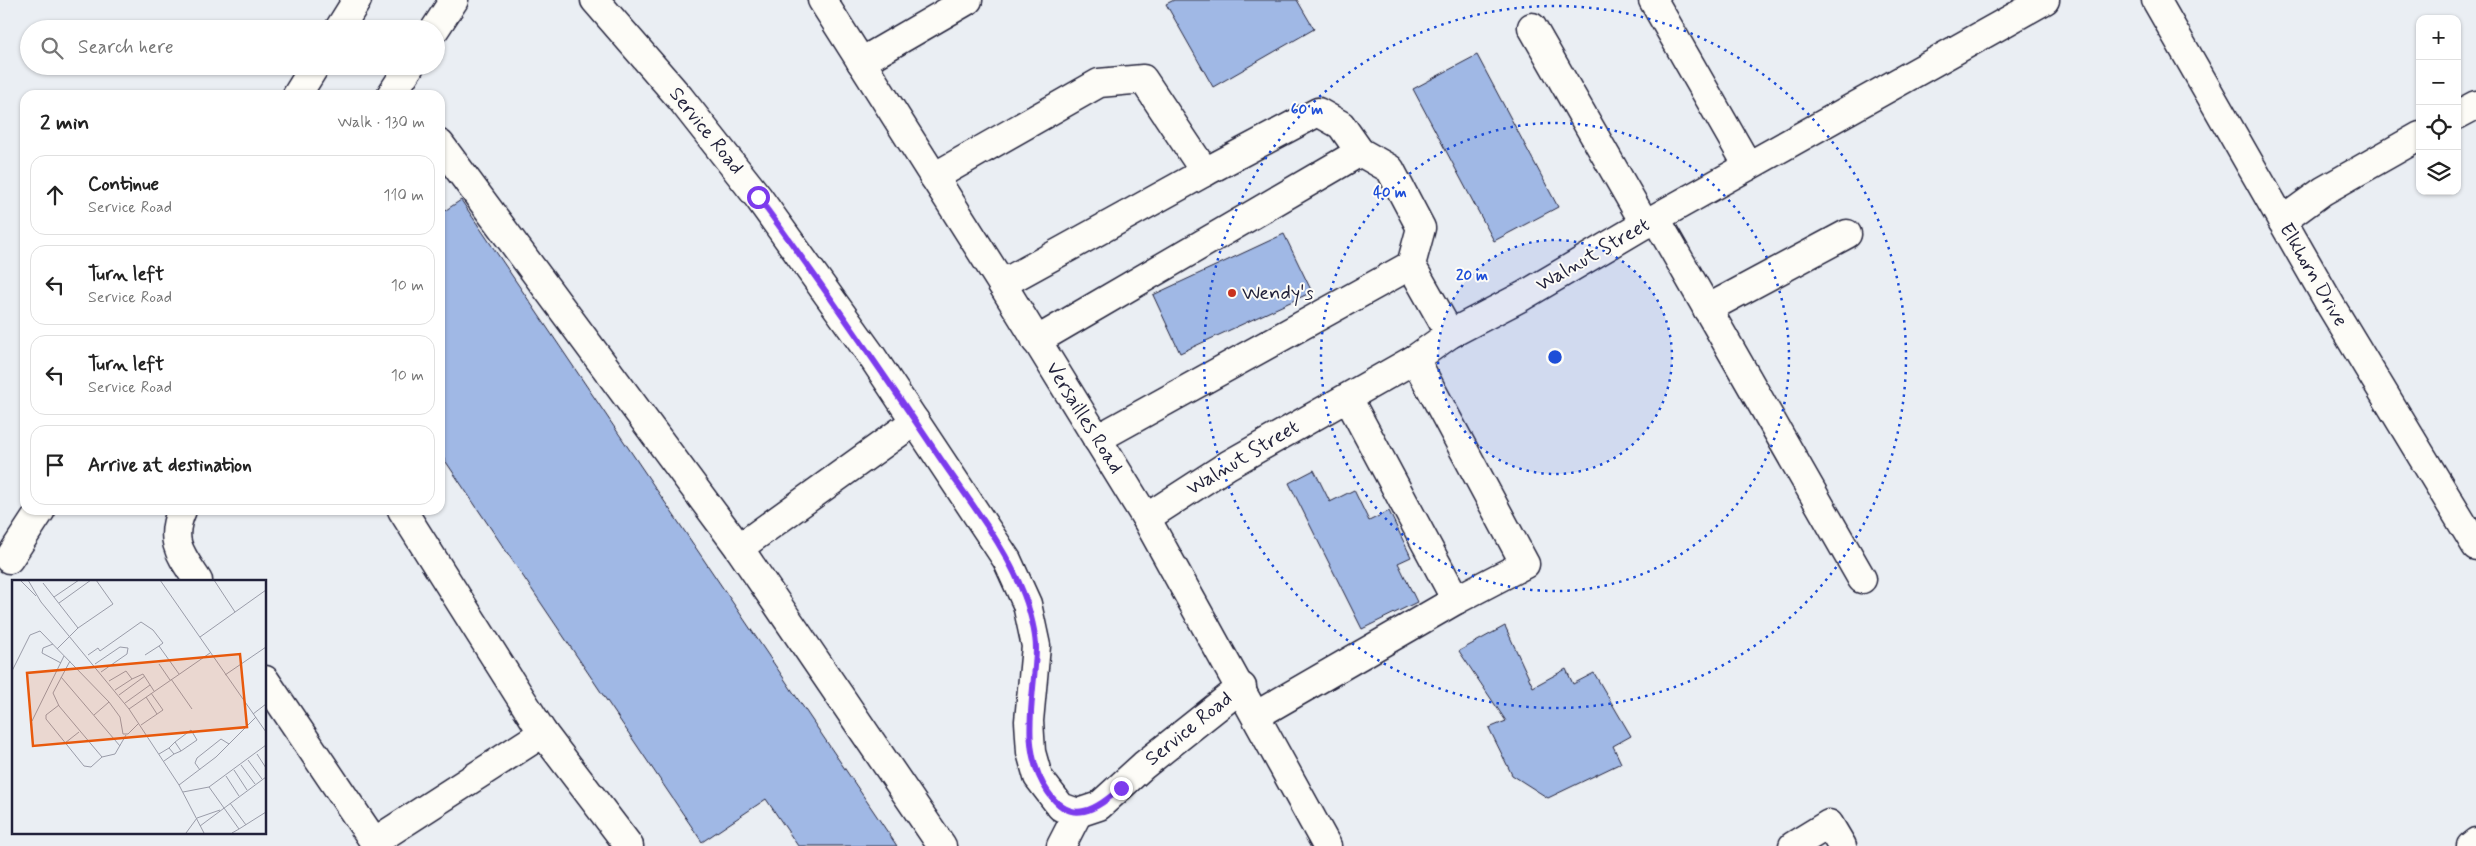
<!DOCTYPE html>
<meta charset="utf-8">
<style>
:root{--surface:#fff;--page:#f2f2f2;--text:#222;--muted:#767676;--line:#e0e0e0}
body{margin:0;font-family:Mynerve,sans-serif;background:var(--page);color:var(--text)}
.controls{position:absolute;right:15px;top:15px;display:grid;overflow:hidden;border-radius:10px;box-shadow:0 1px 4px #0004}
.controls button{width:45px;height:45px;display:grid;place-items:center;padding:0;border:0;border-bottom:1px solid var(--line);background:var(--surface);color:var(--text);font:25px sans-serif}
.stop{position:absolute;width:15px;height:15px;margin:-11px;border:4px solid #7c3aed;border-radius:50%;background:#fff}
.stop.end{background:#7c3aed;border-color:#fff;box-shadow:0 1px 5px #0008}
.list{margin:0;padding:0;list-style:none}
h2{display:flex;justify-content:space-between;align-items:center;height:65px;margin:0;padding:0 20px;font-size:21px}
h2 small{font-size:16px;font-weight:400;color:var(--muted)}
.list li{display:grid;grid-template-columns:32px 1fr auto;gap:15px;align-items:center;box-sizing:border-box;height:80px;margin:0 10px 10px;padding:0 10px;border:1px solid var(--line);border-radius:15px}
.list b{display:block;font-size:19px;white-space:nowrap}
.list p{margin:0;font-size:16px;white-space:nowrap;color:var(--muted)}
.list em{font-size:16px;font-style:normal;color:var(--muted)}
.icon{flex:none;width:28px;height:28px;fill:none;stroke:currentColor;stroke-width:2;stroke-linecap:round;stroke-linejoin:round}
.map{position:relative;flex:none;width:2476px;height:846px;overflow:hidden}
.search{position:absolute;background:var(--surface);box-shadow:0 1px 4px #0004;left:20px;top:20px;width:425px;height:55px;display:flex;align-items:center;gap:12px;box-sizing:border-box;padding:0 18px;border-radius:28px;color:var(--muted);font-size:19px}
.panel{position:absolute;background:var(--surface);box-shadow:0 1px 4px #0004;left:20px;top:90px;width:425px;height:425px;border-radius:15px}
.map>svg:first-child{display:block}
.building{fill:#a0b8e5;stroke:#22223b}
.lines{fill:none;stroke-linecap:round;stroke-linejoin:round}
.minor-casing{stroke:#22223b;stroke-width:31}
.highway-casing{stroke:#22223b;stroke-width:31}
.minor{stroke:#fdfcf7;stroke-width:28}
.highway{stroke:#fdfcf7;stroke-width:28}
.route{stroke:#7c3aed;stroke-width:6}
.ring{fill:none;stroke:#1d4ed8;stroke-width:2.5;stroke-dasharray:2.5 5}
.poi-dot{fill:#c8321e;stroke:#fdfcf7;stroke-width:2}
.labels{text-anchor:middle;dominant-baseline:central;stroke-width:4;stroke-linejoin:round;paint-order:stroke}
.street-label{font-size:20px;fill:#22223b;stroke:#fdfcf7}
.poi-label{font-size:20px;fill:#22223b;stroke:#fdfcf7;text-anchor:start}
.inset-road{fill:none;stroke:#9a9ca9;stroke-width:1}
.view{fill:#e8590c;fill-opacity:0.15;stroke:#e8590c;stroke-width:2.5}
.inset-edge{fill:none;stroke:#22223b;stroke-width:2.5}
.centre{fill:#1d4ed8;stroke:#fdfcf7;stroke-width:2.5}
.ring-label{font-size:15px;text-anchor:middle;font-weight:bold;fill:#1d4ed8;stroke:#fdfcf7;stroke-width:4;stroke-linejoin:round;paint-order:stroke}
</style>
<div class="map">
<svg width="2476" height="846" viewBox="0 0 2476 846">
<rect width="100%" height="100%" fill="#eaeef3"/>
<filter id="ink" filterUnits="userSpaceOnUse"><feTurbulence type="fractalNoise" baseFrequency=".02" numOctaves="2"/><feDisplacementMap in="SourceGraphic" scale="10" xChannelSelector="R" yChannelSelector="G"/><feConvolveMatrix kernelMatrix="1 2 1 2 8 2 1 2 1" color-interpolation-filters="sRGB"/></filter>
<g filter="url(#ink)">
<g class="building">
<polygon points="1174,0 1297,0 1314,29 1213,87 1166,4"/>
<polygon points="1477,55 1558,207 1494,241 1413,89"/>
<polygon points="461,200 897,846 798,846 766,799 702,842 440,453 440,214"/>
<polygon points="1284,234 1312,292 1180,353 1153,295"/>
<polygon points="1314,470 1330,502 1354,490 1369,521 1389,511 1411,557 1398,563 1417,602 1362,629 1289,483"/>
<polygon points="1505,626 1533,687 1566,669 1573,684 1594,673 1631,736 1613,746 1621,763 1548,798 1512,775 1489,728 1506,721 1459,651"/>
</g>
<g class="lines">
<defs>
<g id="minor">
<polyline points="595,0 680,98 758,197 871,355 1007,560 1027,604 1036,646 1029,721 1031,752 1038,777 1061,807 1078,813 1099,806 1144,765 1242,687"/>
<polyline points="1653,0 1748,166"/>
<polyline points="2156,0 2331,306 2476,546"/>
<polyline points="1532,27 1645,224"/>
<polyline points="339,29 357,0"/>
<polyline points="435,29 454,0"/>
<polyline points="861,62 968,0"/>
<polyline points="297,95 315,66"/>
<polyline points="391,95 410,66"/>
<polyline points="2457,115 2476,105"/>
<polyline points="440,144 739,548 942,846"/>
<polyline points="1205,172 1318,112 1341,125 1360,152 1390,169 1421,228 1411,265 1450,334"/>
<polyline points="934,177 1099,83 1143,79 1205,172 1002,284"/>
<polyline points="1656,219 1862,579"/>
<polyline points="2282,221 2323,191 2420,136"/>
<polyline points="1707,309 1847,234"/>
<polyline points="1036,341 1360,152"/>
<polyline points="1348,398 1456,600"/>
<polyline points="1097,439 1411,265"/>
<path d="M 182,510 C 168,541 181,555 198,581"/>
<polyline points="402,510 543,733 629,846"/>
<polyline points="1146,518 1228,465 1415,359 1450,334 1523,296 1645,224 2045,0"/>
<polyline points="739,548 915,421"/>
<polyline points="9,559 41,510"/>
<polyline points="265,680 377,846"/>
<polyline points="1257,715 1456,600 1525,564 1415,359"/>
<polyline points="374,842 543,733"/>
<polyline points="1061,846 1078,813"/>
<polyline points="1793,846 1829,824 1842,846"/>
<polyline points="2471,846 2476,842"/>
</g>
<polyline id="highway" points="822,0 1002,284 1146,518 1327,846"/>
</defs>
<use href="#minor" class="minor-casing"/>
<use href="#highway" class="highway-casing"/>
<use href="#minor" class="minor"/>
<use href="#highway" class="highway"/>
</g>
</g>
<g class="lines" filter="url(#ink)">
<path class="route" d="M 758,197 C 821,283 881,370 940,458 C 971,504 1009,550 1027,603 C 1031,616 1036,636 1036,649 C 1035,697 1018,749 1048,792 C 1072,827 1096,809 1121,788"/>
</g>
<circle cx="1555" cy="357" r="117" fill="#1d4ed8" fill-opacity=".12"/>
<g class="ring">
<circle cx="1555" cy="357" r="117"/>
<circle cx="1555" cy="357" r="234"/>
<circle cx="1555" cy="357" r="351"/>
</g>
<circle class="poi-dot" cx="1232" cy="293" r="5"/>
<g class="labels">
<g class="street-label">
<text transform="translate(706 131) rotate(51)">Service Road</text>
<text transform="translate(1593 255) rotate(-30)">Walnut Street</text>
<text transform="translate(2313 275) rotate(60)">Elkhorn Drive</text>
<text transform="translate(1084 418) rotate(58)">Versailles Road</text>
<text transform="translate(1243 458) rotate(-31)">Walnut Street</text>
<text transform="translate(1189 729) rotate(-39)">Service Road</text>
</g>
<g class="poi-label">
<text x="1242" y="293">Wendy's</text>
</g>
</g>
<g transform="translate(12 580)">
<rect width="254" height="254" fill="#eaeef3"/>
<path class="inset-road" d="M 8,0 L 24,16M 16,0 L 29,22 L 117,129 L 167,205 L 192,253M 148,0 L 254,152M 202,0 L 223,32M 31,3 L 66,48 L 45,69M 42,17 L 67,0M 47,23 L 79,0M 66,48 L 101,24 L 84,0M 188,57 L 254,10M 41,64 L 31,68 L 30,73 L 49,83M 76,75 L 86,68 L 88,71 L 129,42 L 141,50 L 151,63 L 147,66 L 167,94M 133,75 L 147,66M 58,81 L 41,113 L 47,126 L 90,177 L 103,174 L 114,155M 83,84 L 108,67 L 116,68 L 115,74 L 89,92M 147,84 L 158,100M 0,91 L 18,55 L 28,51 L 97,122 L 108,137 L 111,154 L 116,154 L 127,143M 213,95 L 254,67M 49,97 L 108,166M 120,99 L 131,94 L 142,111M 159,99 L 180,129M 97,101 L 114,91 L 120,99 L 103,110M 107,115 L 133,96M 134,117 L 145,134M 113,123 L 138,105M 47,125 L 34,135 L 34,139 L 72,186 L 79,187 L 90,177M 117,129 L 198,73M 241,134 L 254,124M 82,135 L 97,122M 20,141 L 52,76M 129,145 L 151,130 L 139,113M 163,162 L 179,150 L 185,160 L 169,171M 53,163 L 67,152M 157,168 L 163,162 L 169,171 L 162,174M 147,174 L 157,168 L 162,174 L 152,181M 245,174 L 254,188M 236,180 L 250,199M 229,185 L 243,204M 188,190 L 183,183 L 185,178 L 209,159 L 217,164M 222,190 L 235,210M 214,196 L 227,216M 167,205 L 204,177 L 244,137M 197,207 L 254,165M 171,212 L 197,207 L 227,249 L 220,253M 218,223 L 234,245M 188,246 L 254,197M 227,249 L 254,232M 174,253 L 185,238 L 208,230"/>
<path class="view" d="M 228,74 L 235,147 L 21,166 L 15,93 Z"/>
<rect width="254" height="254" class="inset-edge"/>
</g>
<circle cx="1555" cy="357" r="8" class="centre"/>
<g class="ring-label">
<text x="1307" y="114">60 m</text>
<text x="1390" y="197">40 m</text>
<text x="1472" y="280">20 m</text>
</g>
</svg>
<div class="controls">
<button>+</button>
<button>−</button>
<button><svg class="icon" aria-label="locate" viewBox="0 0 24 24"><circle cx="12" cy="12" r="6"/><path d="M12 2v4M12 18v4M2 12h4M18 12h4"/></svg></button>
<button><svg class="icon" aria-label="layers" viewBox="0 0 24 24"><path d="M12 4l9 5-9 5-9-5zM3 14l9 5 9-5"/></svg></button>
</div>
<div class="stop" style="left:758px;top:197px"></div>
<div class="stop end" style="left:1121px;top:788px"></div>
<div class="search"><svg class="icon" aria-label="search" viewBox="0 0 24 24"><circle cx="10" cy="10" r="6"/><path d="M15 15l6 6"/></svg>Search here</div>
<section class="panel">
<h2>2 min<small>Walk · 130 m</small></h2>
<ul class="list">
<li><svg class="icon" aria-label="ahead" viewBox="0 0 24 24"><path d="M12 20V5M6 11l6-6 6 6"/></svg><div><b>Continue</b><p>Service Road</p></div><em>110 m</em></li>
<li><svg class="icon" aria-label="left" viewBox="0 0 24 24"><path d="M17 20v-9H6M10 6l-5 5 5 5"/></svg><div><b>Turn left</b><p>Service Road</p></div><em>10 m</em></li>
<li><svg class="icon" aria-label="left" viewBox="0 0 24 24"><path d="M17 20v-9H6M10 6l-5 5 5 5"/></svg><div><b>Turn left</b><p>Service Road</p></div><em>10 m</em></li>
<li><svg class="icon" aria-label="arrive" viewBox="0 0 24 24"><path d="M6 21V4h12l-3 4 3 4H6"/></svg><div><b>Arrive at destination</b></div></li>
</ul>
</section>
</div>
